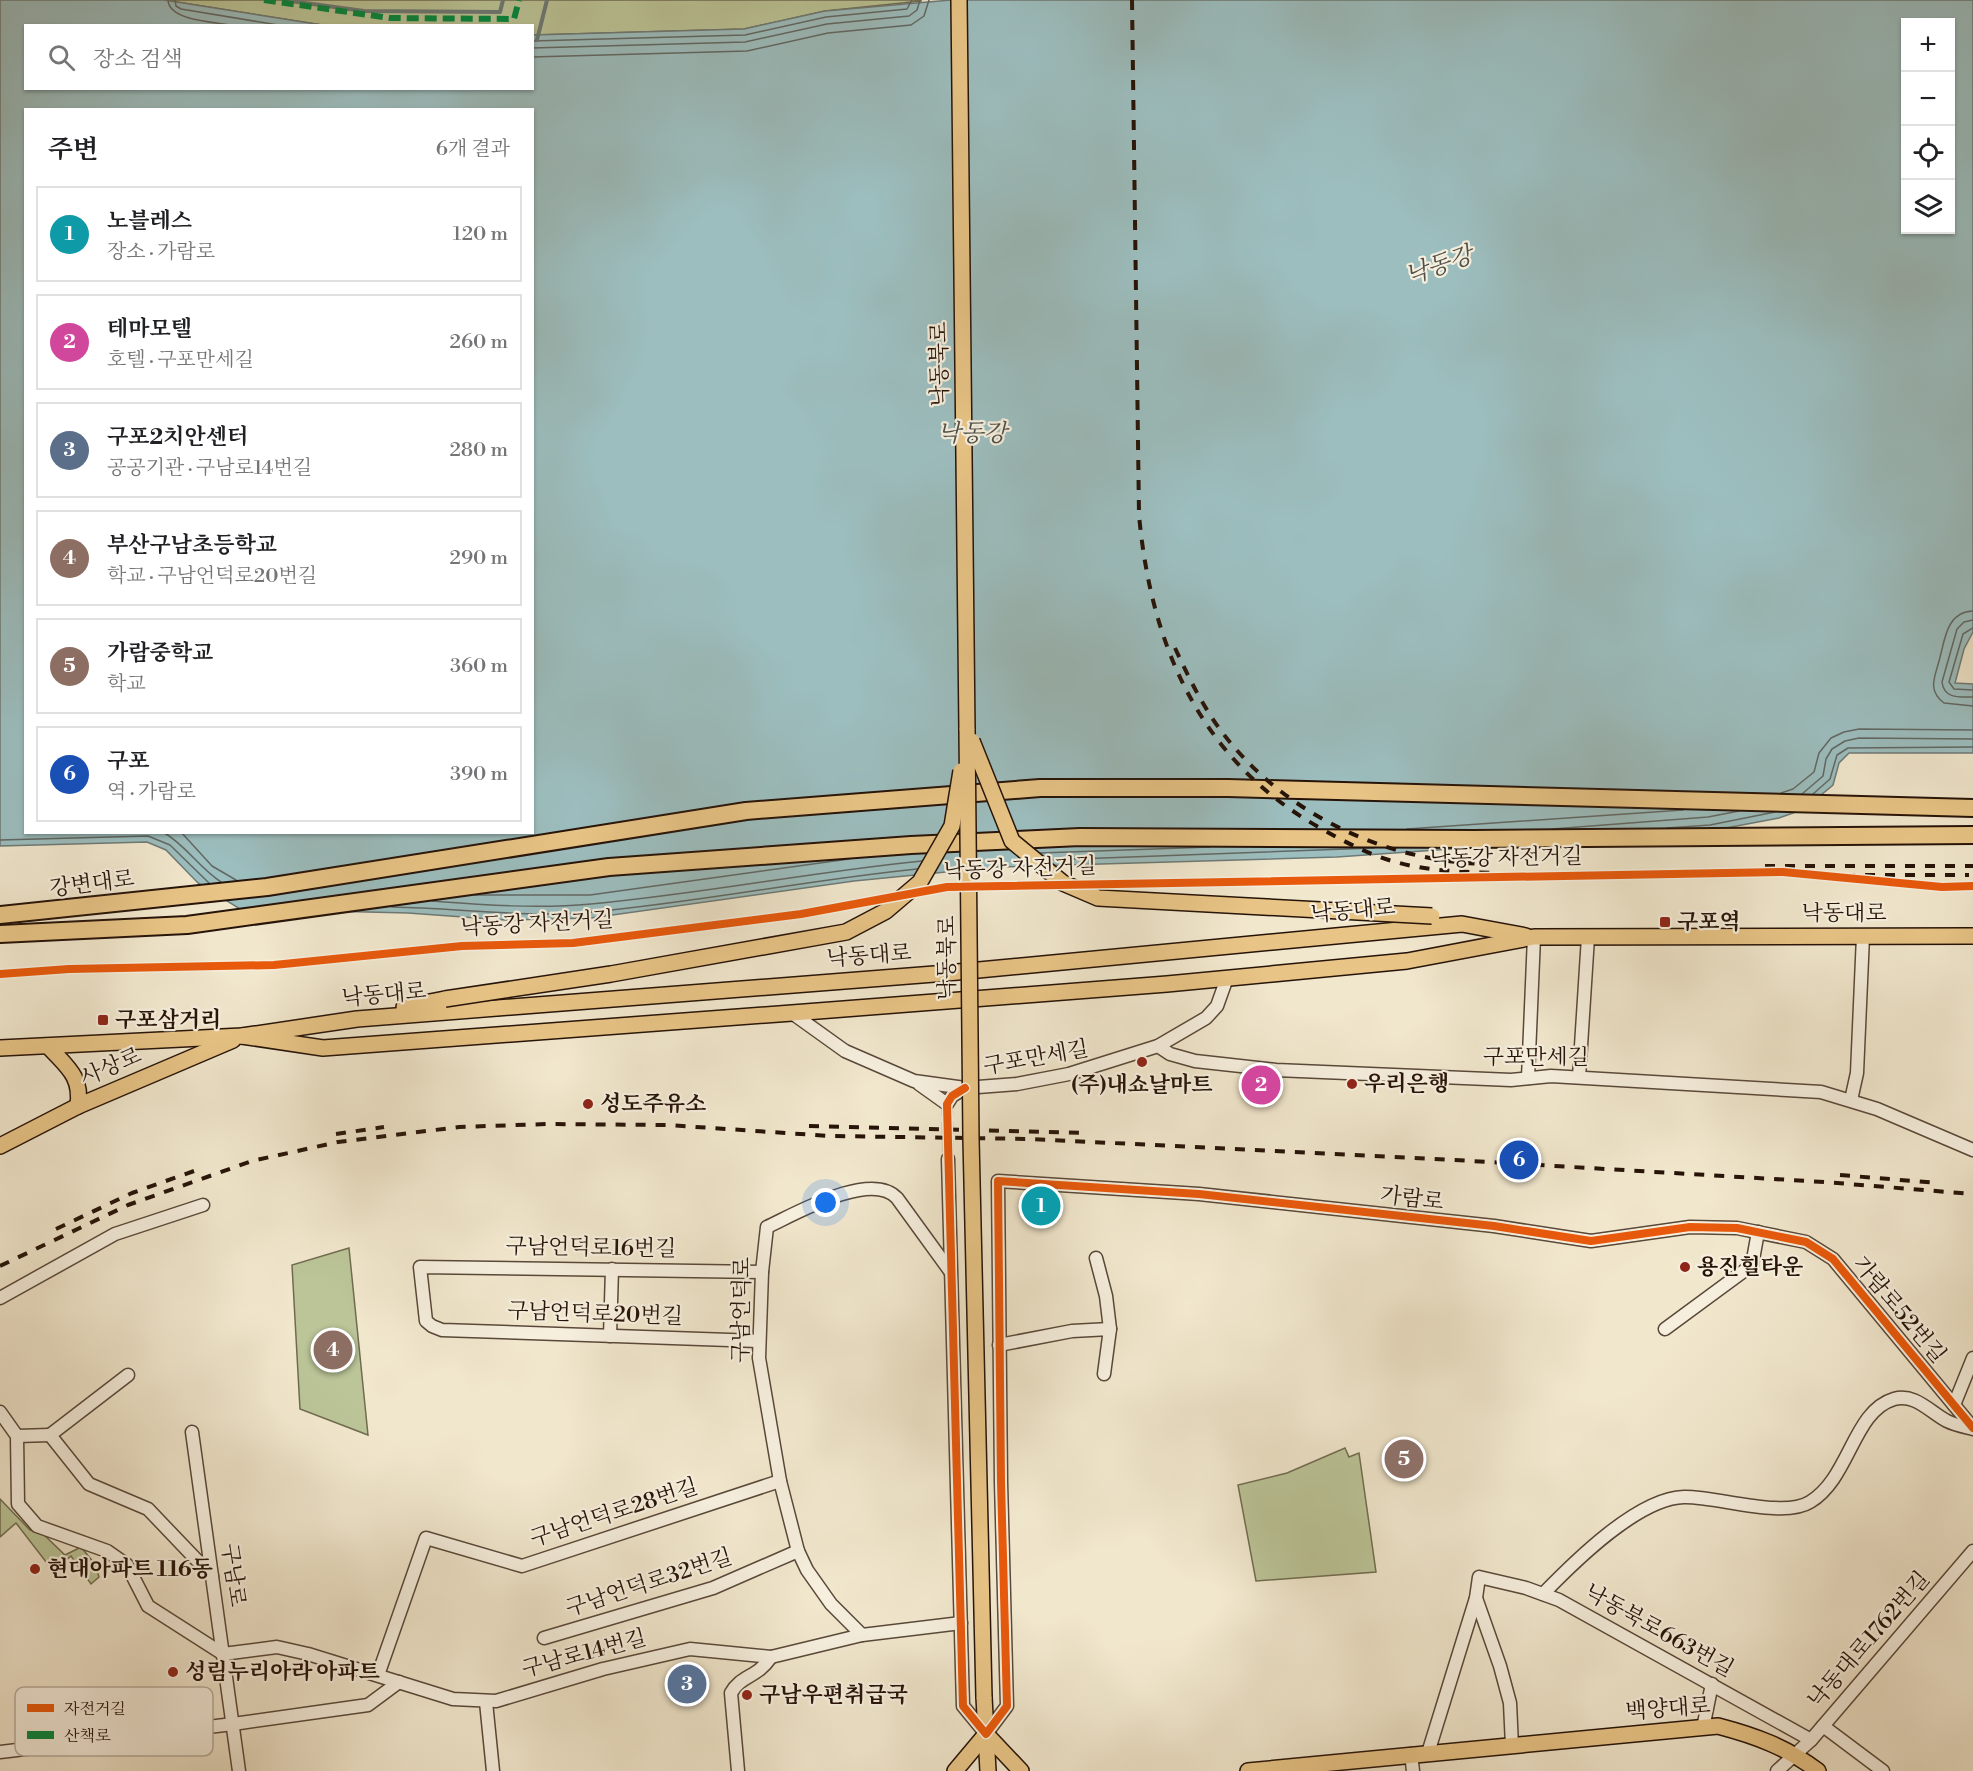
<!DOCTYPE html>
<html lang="ko">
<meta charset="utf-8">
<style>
:root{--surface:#fff;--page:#f6f6f6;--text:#202124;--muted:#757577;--line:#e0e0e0;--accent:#ea580c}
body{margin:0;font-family:"Libre Bodoni","Noto Serif KR",serif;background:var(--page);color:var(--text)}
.controls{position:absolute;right:18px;top:18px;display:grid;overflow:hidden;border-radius:0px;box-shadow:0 2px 4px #0004}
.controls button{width:54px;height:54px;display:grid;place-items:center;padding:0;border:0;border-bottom:2px solid var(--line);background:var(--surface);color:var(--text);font:30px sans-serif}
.you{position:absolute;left:826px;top:1203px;width:21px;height:21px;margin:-15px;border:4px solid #fff;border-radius:50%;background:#1a73e8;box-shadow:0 0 0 9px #1a73e833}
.badge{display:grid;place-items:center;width:39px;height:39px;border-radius:50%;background:var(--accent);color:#fff;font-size:20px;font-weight:700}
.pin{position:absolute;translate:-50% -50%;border:3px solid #fff;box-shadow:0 2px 6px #0006}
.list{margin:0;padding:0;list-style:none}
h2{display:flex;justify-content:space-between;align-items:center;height:78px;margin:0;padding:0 24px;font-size:26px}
h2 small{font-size:20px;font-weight:400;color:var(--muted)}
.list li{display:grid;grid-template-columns:39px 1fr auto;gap:18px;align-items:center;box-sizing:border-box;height:96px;margin:0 12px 12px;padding:0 12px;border:2px solid var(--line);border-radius:0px}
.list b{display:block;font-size:22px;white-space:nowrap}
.list p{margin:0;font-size:20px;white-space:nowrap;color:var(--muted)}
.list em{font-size:20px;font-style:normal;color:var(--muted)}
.icon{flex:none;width:33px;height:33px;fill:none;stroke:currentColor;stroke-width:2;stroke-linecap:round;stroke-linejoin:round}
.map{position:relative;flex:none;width:1973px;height:1771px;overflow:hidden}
.search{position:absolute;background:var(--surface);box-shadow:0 2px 4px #0004;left:24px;top:24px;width:510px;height:66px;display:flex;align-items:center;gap:15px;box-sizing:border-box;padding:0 21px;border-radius:0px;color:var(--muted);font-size:22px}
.panel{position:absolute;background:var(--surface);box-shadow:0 2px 4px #0004;left:24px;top:108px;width:510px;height:726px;border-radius:0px}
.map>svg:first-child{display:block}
.green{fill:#bbc598;stroke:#706c50;stroke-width:1.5}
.water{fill:#9cbebf;stroke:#6d7a76;stroke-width:1.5;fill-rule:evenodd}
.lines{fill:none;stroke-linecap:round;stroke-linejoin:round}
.shore{stroke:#616864;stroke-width:1.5}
.stream{stroke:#6d7a76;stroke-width:4}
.minor-tunnel{stroke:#d3c7af;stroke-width:12;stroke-dasharray:12 6;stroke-linecap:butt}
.minor-casing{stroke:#594839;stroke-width:15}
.major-casing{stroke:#261308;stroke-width:18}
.highway-casing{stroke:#261308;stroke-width:20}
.minor{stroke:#f6efde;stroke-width:12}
.major{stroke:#e8c486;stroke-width:15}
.highway{stroke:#e8c486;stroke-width:16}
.rail{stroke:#261308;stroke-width:4;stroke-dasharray:10 10;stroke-linecap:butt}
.major-bridge-casing{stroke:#261308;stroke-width:18;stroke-linecap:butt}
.major-bridge{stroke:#e8c486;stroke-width:15}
.quiet{stroke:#00873e;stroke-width:6;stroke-dasharray:12 6;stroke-linecap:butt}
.cycleway-casing{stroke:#f6efde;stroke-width:11}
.cycleway{stroke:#e8590c;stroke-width:8}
.poi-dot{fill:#8f2418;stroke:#f6efde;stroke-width:2}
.labels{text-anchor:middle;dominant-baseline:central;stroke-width:4.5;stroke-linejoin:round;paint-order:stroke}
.street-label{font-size:22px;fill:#261308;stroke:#f6efde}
.poi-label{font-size:22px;font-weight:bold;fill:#261308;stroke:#f6efde;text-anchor:start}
.water-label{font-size:24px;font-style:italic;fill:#4f4f48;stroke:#f6efde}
.key{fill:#f6efde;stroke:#b8ad9e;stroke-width:1.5}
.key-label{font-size:16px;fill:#261308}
</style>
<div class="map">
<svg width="1973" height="1771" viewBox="0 0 1973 1771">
<rect width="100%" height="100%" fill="#f1e7cd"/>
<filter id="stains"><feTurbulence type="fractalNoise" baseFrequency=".00333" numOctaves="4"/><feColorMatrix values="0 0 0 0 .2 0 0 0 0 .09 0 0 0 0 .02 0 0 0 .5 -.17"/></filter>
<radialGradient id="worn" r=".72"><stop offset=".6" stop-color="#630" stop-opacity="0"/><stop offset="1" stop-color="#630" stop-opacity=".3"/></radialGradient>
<g class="green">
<polygon points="164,0 921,0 921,1 825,11 744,29 533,35 532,26 322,25"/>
<polygon points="349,1248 368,1435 300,1409 292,1265"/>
<polygon points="1345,1448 1349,1457 1359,1453 1376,1572 1256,1581 1238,1485 1287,1473"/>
<polygon points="0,1499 30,1530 42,1533 65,1555 81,1547 95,1564 99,1577 91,1584 71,1556 53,1571 16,1523 0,1537"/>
</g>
<path class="water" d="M 0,0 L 164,0 L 322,25 L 26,26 L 26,88 L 532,88 L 533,35 L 744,29 L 825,11 L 951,0 L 1973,0 L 1973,632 L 1964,649 L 1955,683 L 1973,684 L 1973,753 L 1849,753 L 1839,763 L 1833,785 L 1804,809 L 1779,818 L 1710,831 L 1337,857 L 997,867 L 854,881 L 591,918 L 505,920 L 408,913 L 240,909 L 198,883 L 166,850 L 147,842 L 0,846 ZM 1906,22 L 1950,22 L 1950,230 L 1906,230 ZM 26,110 L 532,110 L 532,832 L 26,832 Z"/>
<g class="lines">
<g class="shore">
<path d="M 168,0 C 169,22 219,22 237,26"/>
<polyline points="175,0 176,6 181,9 284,26"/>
<polyline points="532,41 745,35 826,17 907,9 912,0"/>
<polyline points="532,48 745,42 827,24 909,16 917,10 920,0"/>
<polyline points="532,57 747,51 828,33 911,25 924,16 929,0"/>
<path d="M 1973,611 C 1946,612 1945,640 1939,661 C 1935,677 1927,690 1944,703 L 1973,706"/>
<path d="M 1973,620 L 1964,622 L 1957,629 L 1942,682 C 1944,699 1959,697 1973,697"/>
<polyline points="1973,628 1963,634 1949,682 1954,689 1973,690"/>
<polyline points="1781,793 1793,789 1814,772 1819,753 1831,738 1844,732 1859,729 1973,730"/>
<polyline points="1802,794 1823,776 1826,759 1832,749 1845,741 1859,738 1973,739"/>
<polyline points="1813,794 1830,779 1837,755 1848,748 1973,747"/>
<polyline points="1667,828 1710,825 1775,812"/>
<polyline points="1407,829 1683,810"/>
<polyline points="1552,829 1708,817 1739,811"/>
<path d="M 163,832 C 186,845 199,868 221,882"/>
<polyline points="181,832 212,866 236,880"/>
<polyline points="0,840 148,836 170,845 209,883"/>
<polyline points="1040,853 1210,847"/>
<polyline points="1049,860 1374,848"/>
<polyline points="475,895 590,895 849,859"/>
<path d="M 432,901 C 485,905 538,909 591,904 C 702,894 811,872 922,861"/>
<path d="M 392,907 C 459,908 525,918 592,912 C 701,902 808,880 917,869"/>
</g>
<g class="stream">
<polyline points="283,0 364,11 500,12 503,0"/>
<polyline points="537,40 547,0"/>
</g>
<polyline class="minor-tunnel" points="947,1104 948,1159"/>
<defs>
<g id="minor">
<polyline points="792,1013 845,1051 914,1081 965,1088 1017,1084 1069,1074 1158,1046 1206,1018 1217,1006 1227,978"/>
<polyline points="1158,1046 1170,1054 1195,1061 1276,1070 1511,1080 1551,1076 1821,1092 1877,1109 1973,1150"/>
<polyline points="1579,1077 1588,937"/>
<polyline points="1528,1078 1534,937"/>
<polyline points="919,1084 947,1104 952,1096 965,1088"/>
<polyline points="1851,1100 1857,1073 1863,936"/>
<polyline points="948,1159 963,1706 986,1734 1007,1706 1001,1482 998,1181 1199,1194 1494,1226 1591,1241 1690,1227 1737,1228 1806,1242 1833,1259 1973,1428"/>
<polyline points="1096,1258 1106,1296 1110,1329"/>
<polyline points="0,1298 115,1234 203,1205"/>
<polyline points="1665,1329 1752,1265 1758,1232"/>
<polyline points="610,1336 612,1269"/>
<polyline points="758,1341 442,1330 432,1326 426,1321 420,1267 762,1272"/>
<polyline points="999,1345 1072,1331 1110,1329 1104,1374"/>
<polyline points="1954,1405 1973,1358"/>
<polyline points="0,1412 17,1436 18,1504 37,1526 107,1551 127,1565 148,1606 223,1654 277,1647 308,1654 453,1699 496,1701 603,1669 690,1649 771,1657 862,1635 961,1623"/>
<polyline points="192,1432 239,1771"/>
<polyline points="50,1435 89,1484 148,1509 212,1576"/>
<polyline points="50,1435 128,1375"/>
<polyline points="17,1436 50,1435"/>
<path d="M 1543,1594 C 1574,1562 1638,1498 1684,1497 C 1716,1496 1783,1519 1810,1502 C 1850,1478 1853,1411 1894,1399 C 1915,1393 1930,1412 1947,1421 C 1955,1425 1965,1427 1973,1429"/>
<polyline points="1476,1598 1500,1666 1510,1703 1512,1746"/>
<path d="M 862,1635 L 831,1604 L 807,1570 L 798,1551 L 780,1481 L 759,1358 L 762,1272 L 767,1227 C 795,1214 871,1170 897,1198 L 950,1271"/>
<polyline points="544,1638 713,1588 798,1551"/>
<polyline points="378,1675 426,1538 522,1566 780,1481"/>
<polyline points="486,1702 493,1771"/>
<polyline points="1823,1726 1883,1771"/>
<polyline points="1703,1728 1712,1684"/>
<polyline points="0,1752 233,1724 368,1705 399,1682"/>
<polyline points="1428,1753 1476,1598 1479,1577 1526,1588 1559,1600 1811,1740"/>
<polyline points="1411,1754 1413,1771"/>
<path d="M 738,1771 L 731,1693 C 741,1675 757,1678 771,1657"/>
<polyline points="1777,1771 1811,1740 1973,1551"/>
</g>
<g id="major">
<polyline points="959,0 967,730"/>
<polyline points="404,1007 445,999"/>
<polyline points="242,1036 323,1048 792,1013 1167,984 1407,961 1534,937 1973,936"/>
<path d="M 48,1046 C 67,1067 82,1076 78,1106"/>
<polyline points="0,1048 242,1036 357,1019 947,973 1462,924 1526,936"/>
<polyline points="0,1146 78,1106 233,1040"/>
<polyline points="984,1697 988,1771"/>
<polyline points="986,1734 1021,1771"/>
<polyline points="955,1771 986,1734"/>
<path d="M 1248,1771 L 1718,1726 C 1756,1736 1786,1747 1818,1771"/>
</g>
<g id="highway">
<polyline points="0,915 267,887 746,811 1040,788 1228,788 1973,808"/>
<polyline points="0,934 187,925 609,867 911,845 1080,837 1474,839 1973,835"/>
</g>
</defs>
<use href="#minor" class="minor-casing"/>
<use href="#major" class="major-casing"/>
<use href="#highway" class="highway-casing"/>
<use href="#minor" class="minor"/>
<use href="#major" class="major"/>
<use href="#highway" class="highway"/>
<g class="rail">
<path d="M 1132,0 L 1139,515 C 1151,647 1201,762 1322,829 C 1345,842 1368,854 1392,861 C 1426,871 1461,872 1496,873"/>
<path d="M 1175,648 C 1188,676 1201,703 1219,728 C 1280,812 1384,862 1487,864"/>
<polyline points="1765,866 1973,866"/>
<polyline points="1765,875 1969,875"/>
<polyline points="809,1126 1085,1133"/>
<polyline points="336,1134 384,1127"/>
<polyline points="1840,1175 1938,1183"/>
<polyline points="56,1229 132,1193 194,1171"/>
<polyline points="0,1266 128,1205 252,1161 338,1142 459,1127 549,1124 667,1125 830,1136 1032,1139 1455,1160 1824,1182 1973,1194"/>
</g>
<defs>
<g id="major-bridge">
<polyline points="967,730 971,1139 984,1697"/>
<polyline points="972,741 1012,841 1063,883 1098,898 1432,916"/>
<polyline points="445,999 611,974 846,932 886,911 920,882 952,826 961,771"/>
</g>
</defs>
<use href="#major-bridge" class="major-bridge-casing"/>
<use href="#major-bridge" class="major-bridge"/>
<polyline class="quiet" points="264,0 390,18 514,19 519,0"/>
<defs>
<g id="cycleway">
<polyline points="0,974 69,969 274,965 462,946 573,943 801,914 947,887 1783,872 1942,887 1973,886"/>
<polyline points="965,1088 952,1096 947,1104 963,1706 986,1734 1007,1706 1001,1482 998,1181 1199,1194 1494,1226 1591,1241 1690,1227 1737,1228 1806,1242 1833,1259 1973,1428"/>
</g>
</defs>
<use href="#cycleway" class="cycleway-casing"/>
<use href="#cycleway" class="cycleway"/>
</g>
<g class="poi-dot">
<rect x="1659" y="916" width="12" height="12" rx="3"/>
<rect x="97" y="1014" width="12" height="12" rx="3"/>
<circle cx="1142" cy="1062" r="6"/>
<circle cx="1352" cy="1084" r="6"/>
<circle cx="588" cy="1104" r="6"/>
<circle cx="1685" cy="1267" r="6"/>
<circle cx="35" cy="1569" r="6"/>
<circle cx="173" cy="1672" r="6"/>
<circle cx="747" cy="1695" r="6"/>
</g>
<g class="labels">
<g class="street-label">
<text transform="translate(940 364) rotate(-91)">낙동북로</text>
<text transform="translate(1506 858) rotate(-1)">낙동강 자전거길</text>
<text transform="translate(1020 869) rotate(-2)">낙동강 자전거길</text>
<text transform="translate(92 884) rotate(-7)">강변대로</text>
<text transform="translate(1353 911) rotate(-5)">낙동대로</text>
<text x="1844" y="913">낙동대로</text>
<text transform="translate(537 924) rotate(-3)">낙동강 자전거길</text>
<text transform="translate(869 956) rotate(-4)">낙동대로</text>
<text transform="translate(947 958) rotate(-90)">낙동북로</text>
<text transform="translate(384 995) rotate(-5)">낙동대로</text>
<text x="1536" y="1057">구포만세길</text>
<text transform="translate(1036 1058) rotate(-10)">구포만세길</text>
<text transform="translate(111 1067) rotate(-23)">사상로</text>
<text transform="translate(1412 1199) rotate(7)">가람로</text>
<text transform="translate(591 1248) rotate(1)">구남언덕로16번길</text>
<text transform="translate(742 1310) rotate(-89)">구남언덕로</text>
<text transform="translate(1899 1310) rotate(50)">가람로52번길</text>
<text transform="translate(595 1314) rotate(2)">구남언덕로20번길</text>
<text transform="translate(614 1513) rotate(-18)">구남언덕로28번길</text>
<text transform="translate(233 1575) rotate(82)">구남로</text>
<text transform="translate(649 1583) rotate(-18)">구남언덕로32번길</text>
<text transform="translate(1659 1631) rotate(29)">낙동북로663번길</text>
<text transform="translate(1869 1640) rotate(-49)">낙동대로1762번길</text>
<text transform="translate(584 1654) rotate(-15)">구남로14번길</text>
<text transform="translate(1668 1709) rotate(-4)">백양대로</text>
</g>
<g class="poi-label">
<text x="1677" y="922">구포역</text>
<text x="115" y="1020">구포삼거리</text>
<text x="1364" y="1084">우리은행</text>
<text x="1142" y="1085" text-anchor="middle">(주)내쇼날마트</text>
<text x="600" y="1104">성도주유소</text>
<text x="1697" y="1267">용진힐타운</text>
<text x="47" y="1569">현대아파트 116동</text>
<text x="185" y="1672">성림누리아라 아파트</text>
<text x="759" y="1695">구남우편취급국</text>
</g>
<g class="water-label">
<text transform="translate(1439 266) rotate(-19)">낙동강</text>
<text x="972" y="434">낙동강</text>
</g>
</g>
<rect x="15" y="1687" width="198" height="69" rx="9" class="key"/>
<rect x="27" y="1704" width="27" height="8" fill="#e8590c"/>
<rect x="27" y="1731" width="27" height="8" fill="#00873e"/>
<g class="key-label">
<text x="64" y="1714">자전거길</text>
<text x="64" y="1741">산책로</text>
</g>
<rect width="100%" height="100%" filter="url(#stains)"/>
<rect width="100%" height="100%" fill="url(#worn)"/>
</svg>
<div class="controls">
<button>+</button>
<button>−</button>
<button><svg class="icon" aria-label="locate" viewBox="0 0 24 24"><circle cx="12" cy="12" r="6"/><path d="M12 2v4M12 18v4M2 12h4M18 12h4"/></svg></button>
<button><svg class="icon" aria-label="layers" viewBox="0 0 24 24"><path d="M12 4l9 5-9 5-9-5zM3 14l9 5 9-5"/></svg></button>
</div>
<div class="you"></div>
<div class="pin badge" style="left:1041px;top:1206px;background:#0f9aa8">1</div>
<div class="pin badge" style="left:1261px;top:1085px;background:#d1479c">2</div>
<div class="pin badge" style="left:687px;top:1684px;background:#5c6f8a">3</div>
<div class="pin badge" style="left:333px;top:1350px;background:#8d6e63">4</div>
<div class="pin badge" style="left:1404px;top:1459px;background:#8d6e63">5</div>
<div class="pin badge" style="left:1519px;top:1160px;background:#1a4fb4">6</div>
<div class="search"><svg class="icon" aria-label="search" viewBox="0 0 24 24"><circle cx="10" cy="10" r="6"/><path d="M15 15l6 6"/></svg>장소 검색</div>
<section class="panel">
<h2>주변<small>6개 결과</small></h2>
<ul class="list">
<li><span class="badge" style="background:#0f9aa8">1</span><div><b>노블레스</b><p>장소 · 가람로</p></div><em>120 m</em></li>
<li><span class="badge" style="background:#d1479c">2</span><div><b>테마모텔</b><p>호텔 · 구포만세길</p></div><em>260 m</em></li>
<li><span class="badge" style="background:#5c6f8a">3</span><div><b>구포2치안센터</b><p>공공기관 · 구남로14번길</p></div><em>280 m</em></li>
<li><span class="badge" style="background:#8d6e63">4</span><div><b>부산구남초등학교</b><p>학교 · 구남언덕로20번길</p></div><em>290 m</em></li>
<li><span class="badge" style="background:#8d6e63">5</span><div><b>가람중학교</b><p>학교</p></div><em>360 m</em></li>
<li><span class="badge" style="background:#1a4fb4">6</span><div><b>구포</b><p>역 · 가람로</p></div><em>390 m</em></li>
</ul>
</section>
</div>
